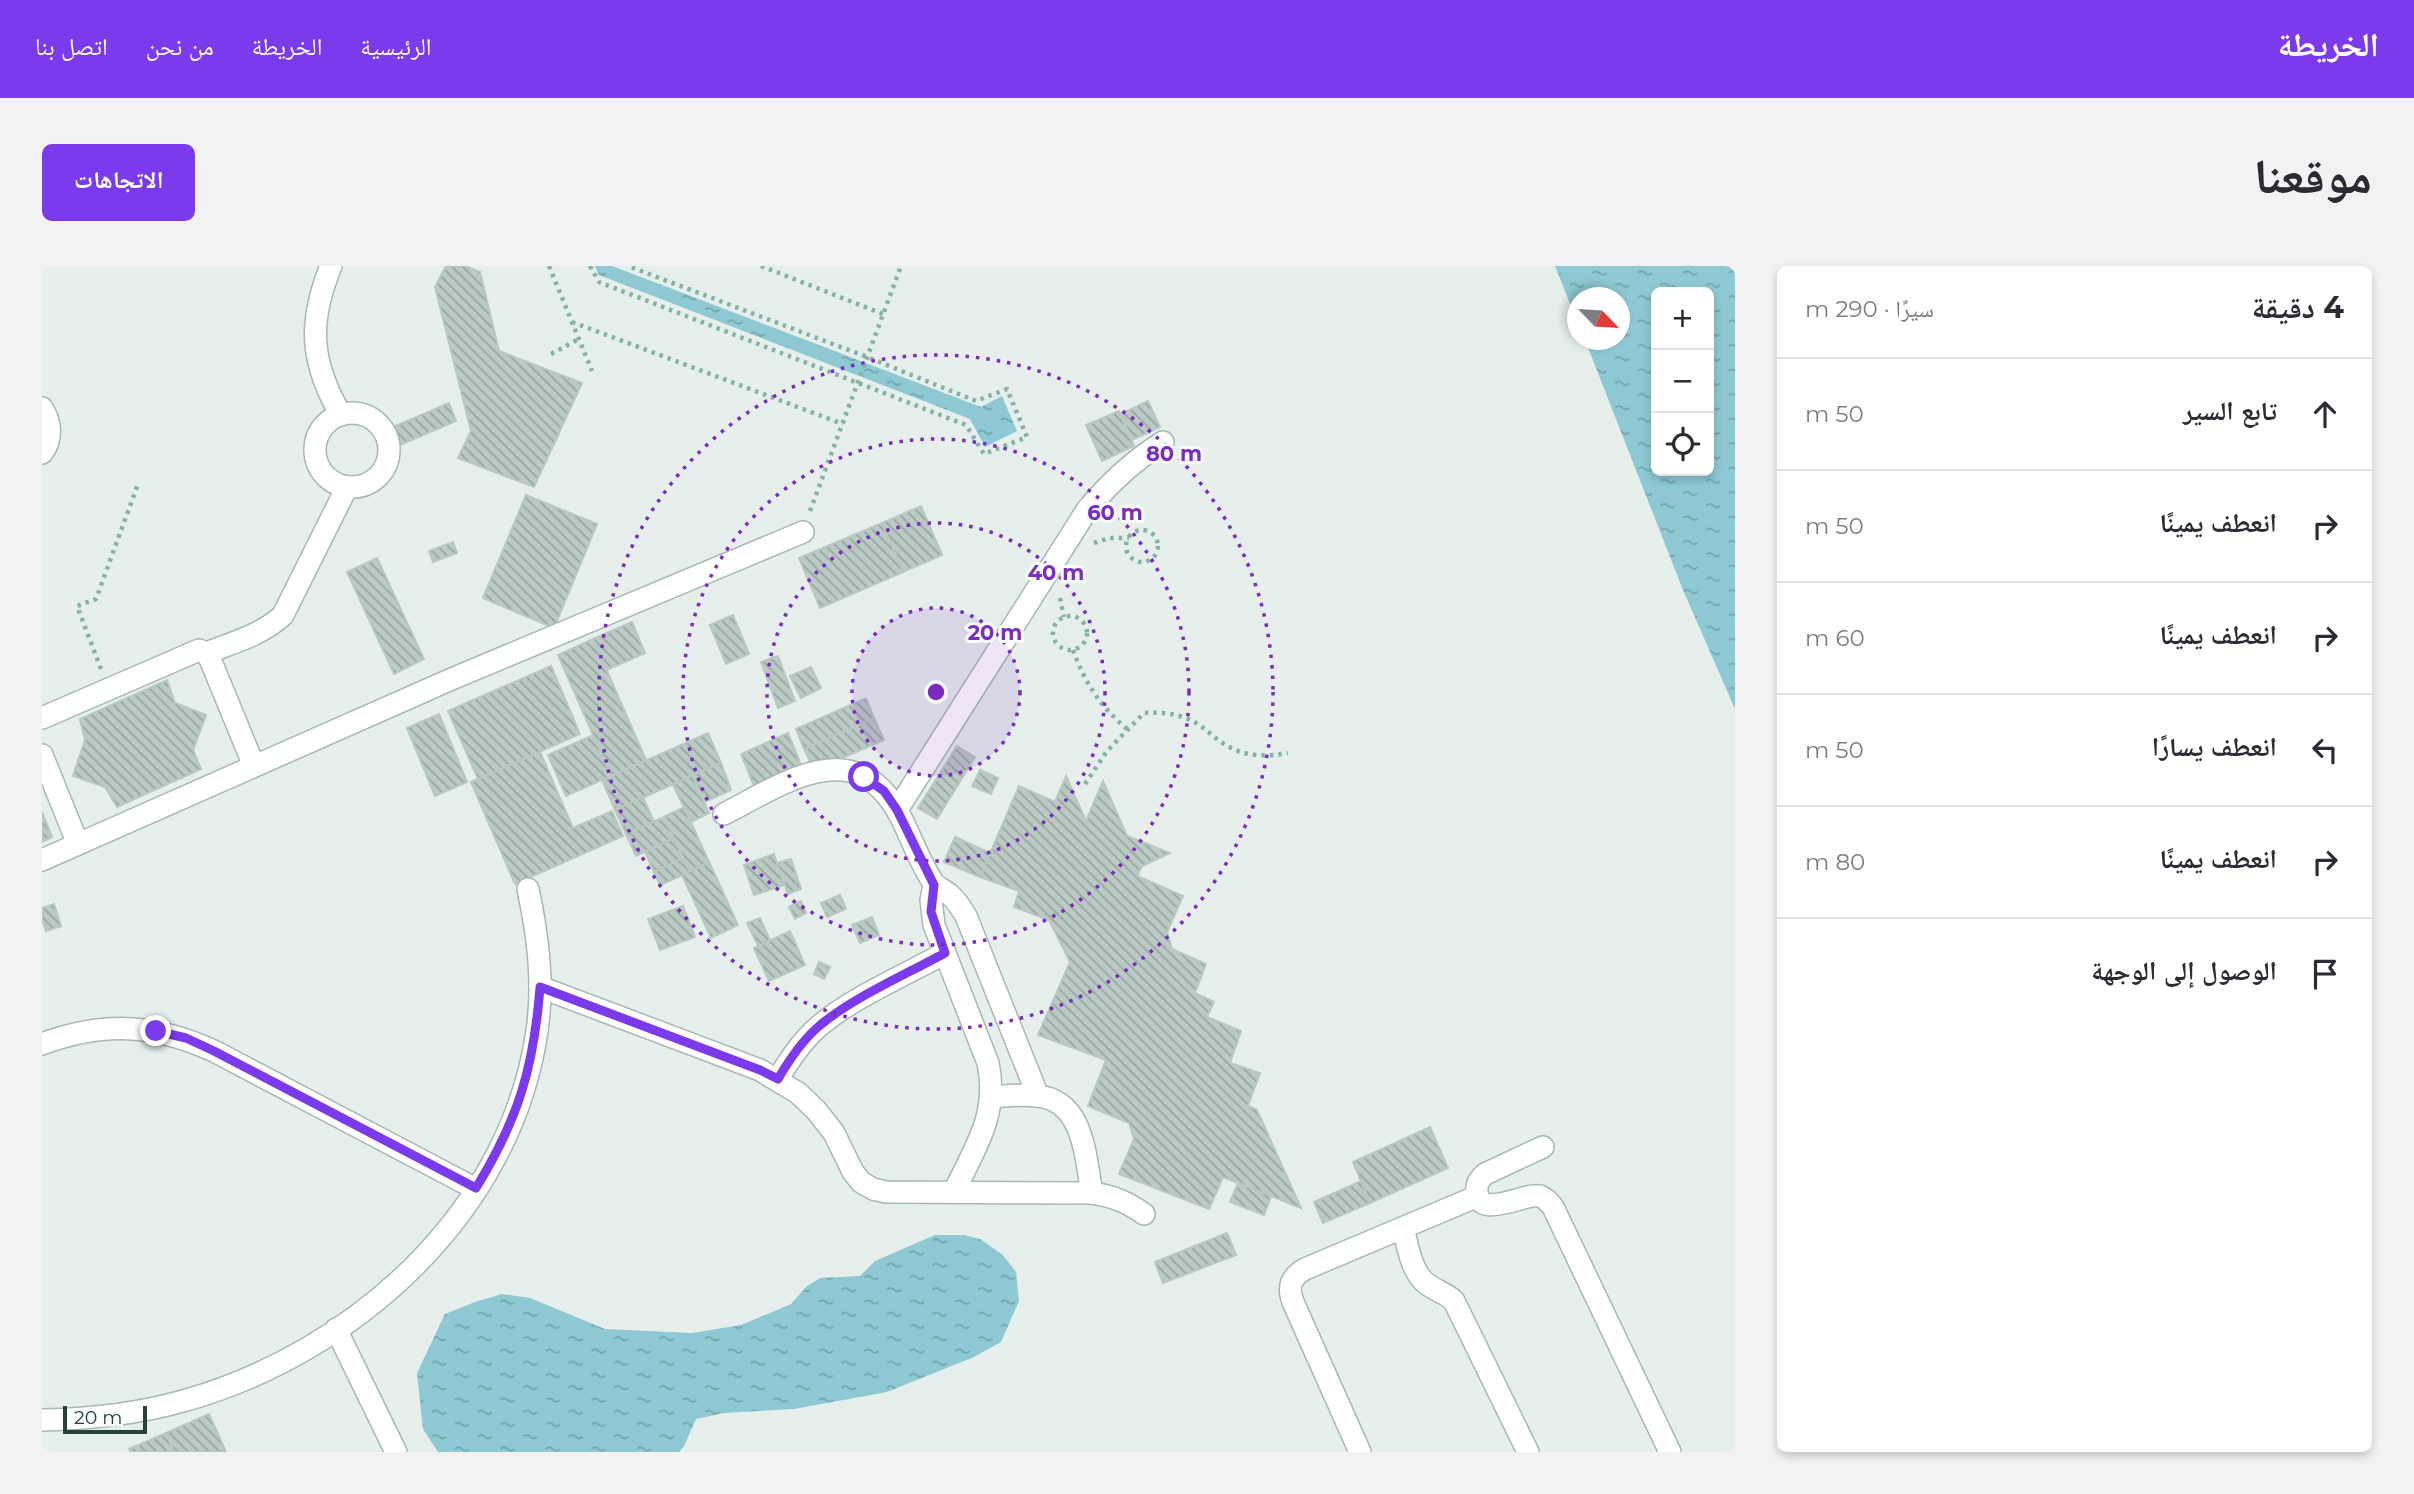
<!DOCTYPE html>
<html lang="ar">
<meta charset="utf-8">
<style>
:root{--surface:#fff;--page:#f2f2f3;--text:#2b2b33;--muted:#7c7c81;--line:#e1e1e2;--accent:#7c3aed}
body{margin:0;font-family:Montserrat,"Noto Naskh Arabic",sans-serif;background:var(--page);color:var(--text);direction:rtl}
.controls{position:absolute;right:21px;top:21px;display:grid;overflow:hidden;border-radius:10px;box-shadow:0 4px 10px #0003}
.controls button{width:63px;height:63px;display:grid;place-items:center;padding:0;border:0;border-bottom:2px solid var(--line);background:var(--surface);color:var(--text);font:35px sans-serif}
.compass{position:absolute;left:1525px;top:21px;width:63px;height:63px;border-radius:50%;background:var(--surface);box-shadow:0 4px 10px #0003;rotate:115deg}
.scale{position:absolute;left:21px;bottom:18px;width:84px;box-sizing:border-box;padding-left:7px;border:4px solid #24423a;border-top:0;font-size:19px;line-height:24px;white-space:nowrap;color:#24423a;-webkit-text-stroke:5px #f7fbf9;paint-order:stroke}
.stop{position:absolute;width:21px;height:21px;margin:-16px;border:5px solid #7c3aed;border-radius:50%;background:#fff}
.stop.end{background:#7c3aed;border-color:#fff;box-shadow:0 2px 7px #0008}
.list{margin:0;padding:0;list-style:none}
h2{display:flex;justify-content:space-between;align-items:center;height:91px;margin:0;padding:0 28px;font-size:30px}
h2 small{font-size:23px;font-weight:400;color:var(--muted)}
.list li{display:grid;grid-template-columns:46px 1fr auto;gap:21px;align-items:center;box-sizing:border-box;height:112px;padding:0 28px;border-top:2px solid var(--line)}
.list b{display:block;font-size:26px;white-space:nowrap}
.list em{font-size:23px;font-style:normal;color:var(--muted)}
.icon{flex:none;width:38px;height:38px;fill:none;stroke:currentColor;stroke-width:2;stroke-linecap:round;stroke-linejoin:round}
.map{position:relative;flex:none;width:1693px;height:1186px;overflow:hidden;direction:ltr;border-radius:10px}
header{display:flex;align-items:center;gap:42px;box-sizing:border-box;height:98px;padding:0 35px;background:var(--accent);color:#fff}
header strong{font-size:33px}
nav{display:flex;gap:38px;margin-inline-start:auto;font-size:24px}
.intro{display:flex;align-items:center;justify-content:space-between;box-sizing:border-box;height:168px;padding:0 42px}
h1{margin:0;font-size:49px}
.button{padding:18px 32px;border-radius:10px;background:var(--accent);color:#fff;font-size:24px;font-weight:700}
main{display:flex;gap:42px;padding:0 42px}
aside{flex:1;background:var(--surface);border-radius:10px;box-shadow:0 4px 10px #0003}
.map>svg:first-child{display:block}
.water{fill:url(#water-ripples);fill-rule:evenodd}
.building{fill:url(#building-back-hatch);stroke:#b8c9c2;stroke-width:2}
.lines{fill:none;stroke-linecap:round;stroke-linejoin:round}
.minor-casing{stroke:#a8b8b2;stroke-width:24}
.path{stroke:#86b3a5;stroke-width:4.5;stroke-dasharray:3.5 5;stroke-linecap:butt}
.minor{stroke:#fff;stroke-width:21}
.route{stroke:#7c3aed;stroke-width:9}
.ring{fill:none;stroke:#7b2cbf;stroke-width:3.5;stroke-dasharray:3.5 7}
.centre{fill:#7b2cbf;stroke:#f7fbf9;stroke-width:3.5}
.ring-label{font-size:21px;text-anchor:middle;font-weight:bold;fill:#7b2cbf;stroke:#f7fbf9;stroke-width:6;stroke-linejoin:round;paint-order:stroke}
</style>
<header>
<strong>الخريطة</strong>
<nav><a>الرئيسية</a><a>الخريطة</a><a>من نحن</a><a>اتصل بنا</a></nav>
</header>
<div class="intro"><h1>موقعنا</h1><a class="button">الاتجاهات</a></div>
<main>
<aside>
<h2>4 دقيقة<small>سيرًا · 290 m</small></h2>
<ul class="list">
<li><svg class="icon" aria-label="ahead" viewBox="0 0 24 24"><path d="M12 20V5M6 11l6-6 6 6"/></svg><div><b>تابع السير</b></div><em>50 m</em></li>
<li><svg class="icon" aria-label="right" viewBox="0 0 24 24"><path d="M7 20v-9h11M14 6l5 5-5 5"/></svg><div><b>انعطف يمينًا</b></div><em>50 m</em></li>
<li><svg class="icon" aria-label="right" viewBox="0 0 24 24"><path d="M7 20v-9h11M14 6l5 5-5 5"/></svg><div><b>انعطف يمينًا</b></div><em>60 m</em></li>
<li><svg class="icon" aria-label="left" viewBox="0 0 24 24"><path d="M17 20v-9H6M10 6l-5 5 5 5"/></svg><div><b>انعطف يسارًا</b></div><em>50 m</em></li>
<li><svg class="icon" aria-label="right" viewBox="0 0 24 24"><path d="M7 20v-9h11M14 6l5 5-5 5"/></svg><div><b>انعطف يمينًا</b></div><em>80 m</em></li>
<li><svg class="icon" aria-label="arrive" viewBox="0 0 24 24"><path d="M6 21V4h12l-3 4 3 4H6"/></svg><div><b>الوصول إلى الوجهة</b></div></li>
</ul>
</aside>
<div class="map">
<svg width="1693" height="1186" viewBox="0 0 1693 1186">
<defs>
<pattern id="water-ripples" width="26" height="14" patternUnits="userSpaceOnUse" patternTransform="scale(1.75)"><rect width="26" height="14" fill="#8ec9d4"/><path d="M2 4q2-2 4 0t4 0M15 11q2-2 4 0t4 0" fill="none" stroke="#74a5ad"/></pattern>
<pattern id="building-back-hatch" width="6" height="6" patternUnits="userSpaceOnUse" patternTransform="scale(1.75)"><rect width="6" height="6" fill="#bbcac4"/><path d="M-1 5l2 2M0 0l6 6M5-1l2 2" fill="none" stroke="#98a6a0"/></pattern>
</defs>
<rect width="100%" height="100%" fill="#e6efeb"/>
<g class="water">
<polygon points="553,0 570,0 939,141 960,130 975,165 943,181 928,153 557,9"/>
<path d="M 1513,0 L 1693,0 L 1693,443 L 1641,324 L 1543,74 L 1577,74 L 1577,32 L 1535,32 L 1535,55 ZM 1667,26 L 1667,205 L 1614,205 L 1614,26 Z"/>
<polygon points="893,969 922,969 938,973 961,989 974,1006 977,1035 959,1076 932,1091 845,1126 752,1143 682,1147 654,1153 642,1180 637,1186 396,1186 381,1163 375,1107 403,1048 433,1036 460,1028 488,1032 563,1063 650,1067 699,1059 728,1047 749,1038 764,1021 778,1012 818,1010 833,995"/>
</g>
<g class="building">
<polygon points="404,0 423,0 438,6 457,85 540,117 492,221 416,192 429,165 393,21"/>
<polygon points="1106,135 1118,161 1090,174 1078,148"/>
<polygon points="407,137 414,155 358,179 351,161"/>
<polygon points="1077,145 1092,180 1060,195 1044,159"/>
<polygon points="484,229 555,258 512,362 441,332"/>
<polygon points="879,240 900,289 861,306 840,257"/>
<polygon points="840,257 861,306 778,342 757,292"/>
<polygon points="411,276 415,287 391,296 387,285"/>
<polygon points="335,292 382,393 352,408 305,306"/>
<polygon points="691,349 707,388 684,398 668,359"/>
<polygon points="590,356 603,387 565,404 551,373"/>
<polygon points="551,373 604,494 569,510 516,389"/>
<polygon points="736,390 753,435 736,442 719,396"/>
<polygon points="509,400 538,468 436,513 406,445"/>
<polygon points="769,401 779,422 759,432 748,410"/>
<polygon points="125,414 133,437 164,449 151,484 159,503 75,541 63,521 31,510 43,474 38,453"/>
<polygon points="824,432 832,452 762,483 754,463"/>
<polygon points="397,448 425,516 393,530 365,462"/>
<polygon points="832,452 842,474 772,504 762,483"/>
<polygon points="666,467 679,497 573,544 560,514"/>
<polygon points="746,467 759,499 712,520 699,488"/>
<polygon points="551,469 569,510 524,530 506,489"/>
<polygon points="915,480 933,491 895,553 876,542"/>
<polygon points="498,486 531,562 570,545 581,570 473,618 429,516"/>
<polygon points="679,497 689,524 663,536 650,509"/>
<polygon points="938,504 956,512 949,528 930,520"/>
<polygon points="650,509 667,547 649,556 631,519"/>
<polygon points="1024,510 1044,555 1061,515 1085,570 1128,587 1100,600 1095,610 1141,630 1125,666 1130,683 1164,698 1153,727 1172,736 1165,751 1199,765 1188,797 1218,807 1206,840 1215,844 1259,942 1181,911 1167,943 1077,908 1092,873 1087,857 1046,840 1064,794 996,769 1028,696 1007,654 972,641 977,625 938,611 977,520 1013,536"/>
<polygon points="601,531 612,556 584,568 573,544"/>
<polygon points="642,541 667,596 648,606 622,551"/>
<polygon points="0,546 10,571 0,576"/>
<polygon points="622,551 632,572 594,590 584,568"/>
<polygon points="913,571 948,587 938,611 902,596"/>
<polygon points="632,572 641,592 612,606 603,586"/>
<polygon points="732,588 742,619 712,629 702,599"/>
<polygon points="641,592 648,606 618,619 612,606"/>
<polygon points="749,593 759,623 746,628 735,597"/>
<polygon points="667,596 696,659 669,672 640,609"/>
<polygon points="798,629 804,643 785,651 779,637"/>
<polygon points="759,635 764,647 753,653 747,641"/>
<polygon points="12,638 19,660 4,665 0,653 0,642"/>
<polygon points="641,640 653,671 618,684 606,653"/>
<polygon points="830,651 837,669 818,677 810,659"/>
<polygon points="718,652 728,674 716,680 705,657"/>
<polygon points="748,665 763,699 727,715 712,682"/>
<polygon points="777,696 788,701 782,713 772,708"/>
<polygon points="1388,861 1406,902 1328,937 1311,896"/>
<polygon points="1319,915 1328,937 1281,957 1272,936"/>
<polygon points="1196,917 1229,930 1222,949 1188,936"/>
<polygon points="1185,967 1194,989 1121,1017 1113,996"/>
<polygon points="167,1148 184,1186 132,1186 124,1167"/>
<polygon points="124,1167 132,1186 89,1186 87,1183"/>
</g>
<g class="lines">
<defs>
<g id="minor">
<path d="M 289,0 C 266,56 268,96 299,149"/>
<path d="M 0,142 C 9,156 11,173 0,187"/>
<circle cx="310" cy="184" r="37"/>
<path d="M 164,387 C 190,377 220,369 241,349 L 305,221"/>
<polyline points="0,452 157,384 164,387 168,393 212,500"/>
<polyline points="0,489 36,578"/>
<path d="M 855,544 L 1045,244 C 1068,216 1091,195 1121,176"/>
<path d="M 682,548 C 739,519 810,467 855,544 C 868,567 876,594 891,616 C 895,622 903,624 908,629 C 915,635 919,642 924,650 L 996,830"/>
<polyline points="0,594 412,412 761,266"/>
<path d="M 892,619 L 889,634 L 892,659 L 946,797 C 957,849 933,881 912,926"/>
<path d="M 498,721 L 718,804 L 756,827 L 774,844 L 792,867 L 811,906 L 819,916 L 831,923 L 844,926 L 1050,927 C 1071,930 1085,936 1102,948"/>
<path d="M 0,778 C 62,755 112,758 172,785 L 434,923"/>
<path d="M 736,813 C 747,794 759,776 776,761 C 808,733 865,708 903,687"/>
<path d="M 950,831 C 965,830 980,828 995,830 C 1042,834 1043,890 1050,927"/>
<path d="M 1501,881 L 1443,908 C 1439,912 1435,916 1435,922 C 1433,957 1483,926 1498,930 C 1503,932 1507,936 1511,941 L 1628,1186"/>
<path d="M 1361,962 C 1366,980 1369,1006 1385,1018 C 1394,1025 1404,1027 1412,1035 L 1486,1186"/>
<polyline points="294,1063 354,1186"/>
<path d="M 0,1154 C 48,1153 95,1148 141,1135 C 313,1087 469,946 495,765 C 502,717 496,670 486,623"/>
<path d="M 1318,1186 L 1251,1036 C 1245,1020 1249,1011 1263,1003 L 1436,930"/>
</g>
</defs>
<use href="#minor" class="minor-casing"/>
<g class="path">
<polyline points="507,0 550,105"/>
<polyline points="548,0 557,16 924,159 942,188 985,171 965,123 934,135 825,91 586,0"/>
<polyline points="719,0 841,48"/>
<polyline points="530,56 801,158"/>
<polyline points="509,88 537,73"/>
<polyline points="768,245 859,0"/>
<circle cx="1100" cy="280" r="16"/>
<polyline points="1052,277 1068,272 1087,272"/>
<polyline points="1018,332 1022,351"/>
<circle cx="1028" cy="367" r="17"/>
<path d="M 1031,384 C 1043,417 1058,440 1085,463"/>
<polyline points="59,403 35,340 54,333 96,218"/>
<path d="M 1043,518 L 1065,485 L 1102,447 C 1117,446 1132,447 1146,453 C 1160,458 1169,470 1182,478 C 1202,491 1224,491 1246,487"/>
</g>
<use href="#minor" class="minor"/>
</g>
<g class="lines">
<path class="route" d="M 114,765 L 144,772 L 172,785 L 434,922 C 476,854 492,801 498,721 L 718,804 L 736,813 C 747,794 759,776 776,761 C 808,733 865,708 903,687 L 889,646 L 892,619 L 855,544 L 842,525 L 822,511"/>
</g>
<circle cx="894" cy="426" r="84" fill="#7b2cbf" fill-opacity=".12"/>
<g class="ring">
<circle cx="894" cy="426" r="84"/>
<circle cx="894" cy="426" r="169"/>
<circle cx="894" cy="426" r="253"/>
<circle cx="894" cy="426" r="337"/>
</g>
<circle cx="894" cy="426" r="10" class="centre"/>
<g class="ring-label">
<text x="1132" y="195">80 m</text>
<text x="1073" y="254">60 m</text>
<text x="1014" y="314">40 m</text>
<text x="953" y="374">20 m</text>
</g>
</svg>
<div class="controls">
<button>+</button>
<button>−</button>
<button><svg class="icon" aria-label="locate" viewBox="0 0 24 24"><circle cx="12" cy="12" r="6"/><path d="M12 2v4M12 18v4M2 12h4M18 12h4"/></svg></button>
</div>
<svg class="compass" viewBox="-18 -18 36 36"><path d="M0-13l5 13h-10z" fill="#e53935"/><path d="M0 13l5-13h-10z" fill="#7c7c81"/></svg>
<div class="scale">20 m</div>
<div class="stop" style="left:822px;top:511px"></div>
<div class="stop end" style="left:114px;top:765px"></div>
</div>
</main>
